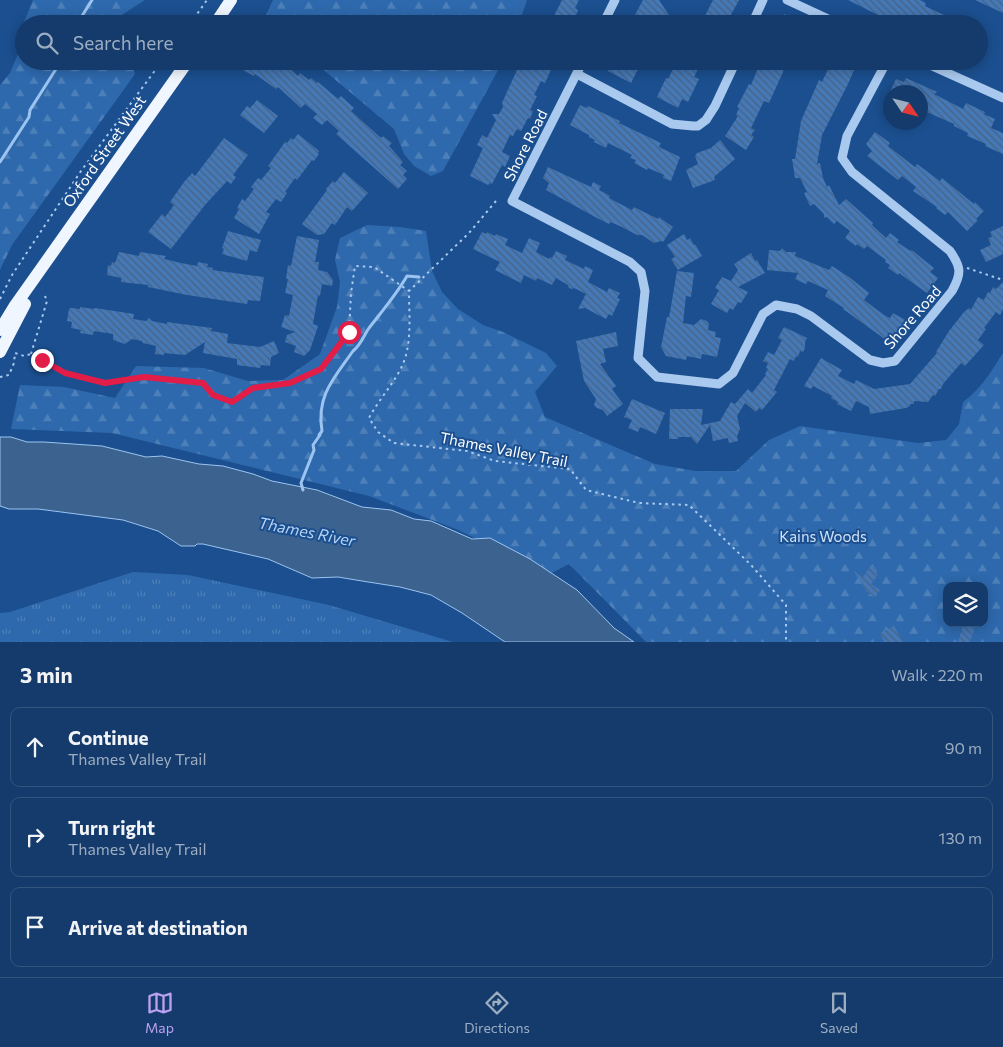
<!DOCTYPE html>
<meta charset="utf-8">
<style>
:root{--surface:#143b6b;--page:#214673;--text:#f1f3f6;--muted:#9dadc1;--line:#33557e;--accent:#bca0f2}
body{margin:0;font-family:Commissioner,sans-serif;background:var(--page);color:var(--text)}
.controls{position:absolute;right:15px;bottom:15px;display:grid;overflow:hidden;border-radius:10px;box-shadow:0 2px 12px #0003}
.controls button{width:45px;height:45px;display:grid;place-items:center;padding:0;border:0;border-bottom:1px solid var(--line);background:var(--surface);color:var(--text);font:25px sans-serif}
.compass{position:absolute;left:883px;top:85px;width:45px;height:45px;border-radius:50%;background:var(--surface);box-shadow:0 2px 12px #0003;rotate:125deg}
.stop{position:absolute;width:15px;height:15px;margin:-11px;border:4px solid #e11d48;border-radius:50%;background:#fff}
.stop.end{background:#e11d48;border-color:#fff;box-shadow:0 1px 5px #0008}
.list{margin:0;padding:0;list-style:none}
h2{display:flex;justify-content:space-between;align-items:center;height:65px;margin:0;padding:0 20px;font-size:21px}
h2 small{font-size:16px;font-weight:400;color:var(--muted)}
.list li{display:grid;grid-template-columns:32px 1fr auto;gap:15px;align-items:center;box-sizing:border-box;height:80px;margin:0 10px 10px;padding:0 10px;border:1px solid var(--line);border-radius:10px}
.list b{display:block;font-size:19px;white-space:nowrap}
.list p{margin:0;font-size:16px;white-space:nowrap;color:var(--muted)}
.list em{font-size:16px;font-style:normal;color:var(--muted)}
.icon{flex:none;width:28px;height:28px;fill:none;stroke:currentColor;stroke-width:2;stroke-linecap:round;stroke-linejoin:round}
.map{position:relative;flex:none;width:1003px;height:642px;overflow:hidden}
.search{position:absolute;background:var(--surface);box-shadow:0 2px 12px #0003;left:15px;right:15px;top:15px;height:55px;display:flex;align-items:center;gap:12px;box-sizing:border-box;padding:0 18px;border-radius:28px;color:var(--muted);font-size:19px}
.sheet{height:335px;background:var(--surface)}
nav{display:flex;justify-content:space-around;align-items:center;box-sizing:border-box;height:70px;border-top:1px solid var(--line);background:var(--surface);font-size:14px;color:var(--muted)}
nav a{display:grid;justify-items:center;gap:2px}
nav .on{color:var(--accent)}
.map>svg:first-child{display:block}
.grass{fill:url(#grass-tufts)}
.forest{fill:url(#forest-firs);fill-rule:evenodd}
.water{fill:#3c6290;stroke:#9cc4f0}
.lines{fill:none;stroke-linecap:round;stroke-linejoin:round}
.stream{stroke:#9cc4f0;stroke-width:3}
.building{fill:url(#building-back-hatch)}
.path{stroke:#a9c9ee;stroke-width:2;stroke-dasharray:2.5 4;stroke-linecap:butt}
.minor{stroke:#a9c9ee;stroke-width:9}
.major{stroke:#f0f6ff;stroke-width:12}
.route{stroke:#e11d48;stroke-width:6}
.labels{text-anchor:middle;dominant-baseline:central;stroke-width:4;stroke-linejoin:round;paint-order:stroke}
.street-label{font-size:15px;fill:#fff;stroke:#1b4f8f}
.park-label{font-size:15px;fill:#cfe3fa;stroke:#1b4f8f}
.water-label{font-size:16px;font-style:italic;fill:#b5d3f5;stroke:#1b4f8f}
</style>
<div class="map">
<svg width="1003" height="642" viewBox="0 0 1003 642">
<defs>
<pattern id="grass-tufts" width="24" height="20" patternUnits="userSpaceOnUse" patternTransform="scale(1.25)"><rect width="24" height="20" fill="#2e69ad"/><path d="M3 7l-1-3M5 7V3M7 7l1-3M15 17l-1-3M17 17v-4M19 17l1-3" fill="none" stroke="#4d80b9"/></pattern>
<pattern id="forest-firs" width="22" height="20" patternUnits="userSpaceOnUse" patternTransform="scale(1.25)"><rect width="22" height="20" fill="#2e69ad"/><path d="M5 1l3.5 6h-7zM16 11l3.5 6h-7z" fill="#4d80b9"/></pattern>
<pattern id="building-back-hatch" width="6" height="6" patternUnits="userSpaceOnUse" patternTransform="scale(1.25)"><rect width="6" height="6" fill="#4478b7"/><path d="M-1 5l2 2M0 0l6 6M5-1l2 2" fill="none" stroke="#486282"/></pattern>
</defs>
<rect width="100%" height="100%" fill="#1b4f8f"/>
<polygon class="grass" points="133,572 188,575 329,605 453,642 0,642 0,613 10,612"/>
<g class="forest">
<polygon points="33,0 145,0 117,18 119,24 24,24 24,61 131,61 135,74 12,245 0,270 0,85 10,73 21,47 24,22"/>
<polygon points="273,0 527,0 519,24 269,24 264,19"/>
<polygon points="313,61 503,61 443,171 431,176 414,166 404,154 394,129"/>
<path d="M 367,225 L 400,227 L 426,231 L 432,271 L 442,292 L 458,309 L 483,325 L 503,332 L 546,353 L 557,366 L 535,392 L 545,417 L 655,464 L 696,471 L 736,471 L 769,440 L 800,426 L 918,443 L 946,440 L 959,424 L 963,402 C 981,389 991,372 1003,353 L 1003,642 L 646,642 L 569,564 L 546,576 L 534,567 L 456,529 L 369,496 L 112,433 L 11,429 L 20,385 L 64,387 L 115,398 L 136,366 L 204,368 L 248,381 L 283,380 L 320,354 L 337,307 L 340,282 L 335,260 L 340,238 ZM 947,586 L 984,586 L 984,623 L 947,623 Z"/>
</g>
<polygon class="water" points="0,437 11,437 27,442 44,442 102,446 146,457 162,456 199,464 223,466 253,474 272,481 317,490 362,507 391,510 414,519 431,521 472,539 490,538 530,559 577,590 614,628 634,642 505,642 462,613 431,595 400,587 362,581 338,577 312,578 268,559 203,544 197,544 195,546 181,546 158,531 123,520 38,509 9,509 0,506"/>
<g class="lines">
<g class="stream">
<polyline points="77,24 92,0"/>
<polyline points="0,162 29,117 30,110 56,69 57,61"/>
<path d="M 303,490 L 301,483 L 314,450 L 313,445 L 320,435 L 319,435 L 322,431 C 316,396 334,378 353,351 C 361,345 364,335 369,328 C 383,310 396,295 407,276 L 419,277"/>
</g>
</g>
<g class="building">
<polygon points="562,0 579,0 575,8 578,10 575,18 587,24 550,24"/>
<polygon points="643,0 659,0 669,15 664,24 630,24"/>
<polygon points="713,0 739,0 726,24 701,24"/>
<polygon points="848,0 920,0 926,3 925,6 963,24 896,24"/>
<polygon points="975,0 1003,0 1003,13"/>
<polygon points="784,14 805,24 780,24"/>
<polygon points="249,61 281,61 298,76 300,73 309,80 311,78 317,83 318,82 338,99 341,96 354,108 351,111 381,138 383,136 392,143 389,146 403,162 400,165 407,171 403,175 407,179 398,189 336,134 339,131 327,120 322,125 313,118 317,114 305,104 301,108 278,87 276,89 255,74 254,76 243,70"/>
<polygon points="521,61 555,61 545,83 541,81 534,95 537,96 530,110 533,111 530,119 528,118 521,131 517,129 513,136 510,135 502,152 510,156 505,167 502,165 492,184 490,183 488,185 470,176 483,148 477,145 482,135 487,138 496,120 492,114 499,114 503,107 502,103"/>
<polygon points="613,61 642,61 631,83 608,71"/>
<polygon points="677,61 702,61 694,77 699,79 688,102 682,99 678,108 657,97 666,78 668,79"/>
<polygon points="761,61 788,61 769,103 764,101 751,128 755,130 751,135 754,137 746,150 725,136 738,116 736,115 739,108 737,107 749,84 751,85"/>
<polygon points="832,61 858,61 848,84 822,135 817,164 820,163 823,178 827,187 829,185 839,205 846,199 873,223 872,225 886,238 890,233 899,240 897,242 909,250 913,251 934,268 930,272 938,278 927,293 903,276 899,273 898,275 888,268 890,265 885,262 886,260 867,246 864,249 857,244 856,246 845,238 850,231 837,221 834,224 827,217 824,218 824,214 814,204 810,206 804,193 807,192 800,178 795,178 792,159 795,159 801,121 819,80 822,82"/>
<polygon points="906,78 935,91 937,92 934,94 963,109 966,103 985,112 984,114 995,119 991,128 1003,133 1003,154 985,146 986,144 967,136 968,133 954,126 954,124 920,109 920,92 890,92 896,79 904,82"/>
<polygon points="257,100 278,116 264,133 240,115 247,106 250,108"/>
<polygon points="580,105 586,108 588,106 620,121 619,123 661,143 659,147 680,157 671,181 663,178 664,175 648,168 647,170 634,163 636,160 630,158 632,155 608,143 606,148 594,142 595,140 589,137 589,135 570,125"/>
<polygon points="875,132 890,143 888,146 915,167 917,164 940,181 942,178 974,204 975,202 984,211 976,219 978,220 967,231 948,212 945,215 936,208 937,207 913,191 916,187 902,176 898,180 867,156 872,151 866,144"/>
<polygon points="298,134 319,151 318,153 319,154 314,161 312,160 297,180 295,178 285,192 287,193 281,202 276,199 266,212 270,214 259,234 234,218 239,209 237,208 242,199 245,201 254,189 251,187 258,178 261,180 271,168 268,166 285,142 287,143 291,138 293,140"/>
<polygon points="224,138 248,155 233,175 236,177 231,184 227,181 205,205 171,249 148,232 162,214 165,217 174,205 170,202 184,182 192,173 195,176"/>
<polygon points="720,140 735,159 714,177 715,180 693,188 686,170 698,164 695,156 697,153 711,148"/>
<polygon points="548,167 591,187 593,182 601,186 599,190 610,196 609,198 632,210 634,207 658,219 659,217 673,227 663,242 661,241 654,243 642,235 637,235 620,226 610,222 609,224 597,218 546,190 549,183 543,178"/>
<polygon points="344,172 368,193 352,211 347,207 335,225 332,223 324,234 317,235 302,224 327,190 326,189 333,181 335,183"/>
<polygon points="1003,226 1003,254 986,262 980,250 991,245 988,238 992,237 990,232"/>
<polygon points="228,231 261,240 257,252 250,250 247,261 222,254 224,249 222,248"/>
<polygon points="482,232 486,234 487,232 495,236 496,234 508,239 505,245 522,253 529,238 540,243 536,252 549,259 550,257 552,258 556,251 567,256 565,260 584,269 585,266 593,270 588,282 607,292 609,288 620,293 617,298 620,299 612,316 609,314 606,319 585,308 578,309 586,294 574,288 572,289 569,288 568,285 556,278 552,285 537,278 536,281 524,275 521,283 495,270 500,262 473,249"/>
<polygon points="684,234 687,240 690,238 694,245 695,244 702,256 678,270 671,259 675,257 667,245"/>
<polygon points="297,236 319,240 315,262 319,262 318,270 327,272 333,280 332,286 322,284 320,296 318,295 313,324 318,326 310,350 304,356 294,352 296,346 285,342 287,335 295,332 281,327 285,315 289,316 293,295 285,293 288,279 286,279 288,265 291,266"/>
<polygon points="782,248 786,252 796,252 795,256 829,270 832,266 849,277 869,293 864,300 884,315 890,318 893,313 907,321 894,339 890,335 886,340 843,309 844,308 825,296 828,290 808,281 806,284 795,279 798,273 767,270 769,250 780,251"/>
<polygon points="119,252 139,256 140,252 166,256 164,259 181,263 197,266 198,262 208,264 207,267 213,268 212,270 264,277 260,301 248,300 247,304 187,295 148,287 148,285 121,282 121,278 107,275 108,265 111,266 112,262 115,263"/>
<polygon points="751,253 755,261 757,260 765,273 738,287 748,292 741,303 738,302 733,310 730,308 727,313 711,304 719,290 715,288 722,277 731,281 738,270 734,264"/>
<polygon points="677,271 694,273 691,297 686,296 683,323 694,325 701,319 707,321 709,324 708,330 716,332 715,337 721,338 717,357 702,354 701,359 687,356 686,360 666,356 661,347 667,317 669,317 670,312"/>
<polygon points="1003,282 1003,309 1000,315 996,312 984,328 986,329 978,340 984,345 965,366 961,363 943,384 941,389 939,389 935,396 933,395 928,402 914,401 914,404 910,404 910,406 906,408 870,414 869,407 856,401 851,411 837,404 838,402 831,398 832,396 813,386 811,389 804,386 821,358 842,370 838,376 854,384 856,380 874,389 910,384 937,353 936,352 949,331 964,312 969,308 971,310 978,297 984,300 988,292 990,293 993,287 996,289"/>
<polygon points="80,307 94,309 95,308 134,314 133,319 146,321 149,318 152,321 167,324 167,322 212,328 211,331 228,334 227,343 260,347 274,341 279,353 271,357 270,366 261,365 260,368 237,365 237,359 203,353 205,342 185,355 164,353 164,355 155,354 156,346 143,343 142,341 132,339 125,344 113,340 113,334 94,331 93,335 80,333 81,330 71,328 72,322 67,321 69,309 71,308 80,309"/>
<polygon points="784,327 807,338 805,342 805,348 803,352 800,351 798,357 796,356 794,361 790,359 774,390 777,392 762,410 759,408 756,412 745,403 737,416 740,429 737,436 738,441 729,443 728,438 713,441 710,425 697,444 691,437 678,437 678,439 669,439 670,409 703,409 701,425 720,421 731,402 735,404 748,389 752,393 766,375 765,374 768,369 766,368 768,363 763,361 768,352 774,355 782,340 778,338"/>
<polygon points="616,332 618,346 603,349 606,362 600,364 616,386 612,389 623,404 607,416 603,410 597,408 594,405 596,399 584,381 576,341"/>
<polygon points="632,399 665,413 656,434 640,427 638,432 628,428 632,420 624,417"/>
<polygon points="871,565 878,571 876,573 878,575 871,584 880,590 875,597 866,591 854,571 863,577"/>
<polygon points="964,623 975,627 970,642 958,642"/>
<polygon points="894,626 903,642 884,642 880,633"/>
</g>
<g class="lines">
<g class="path">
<polyline points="190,24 207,0"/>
<path d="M 496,201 L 469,233 L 409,291 C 409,318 413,348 399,372 C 390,388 378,401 369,418 L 378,432 L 394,443 L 467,451 L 495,461 L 570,469 L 586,490 L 639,503 L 689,505 L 751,565 L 786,605 L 786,642"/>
<polyline points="967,268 1003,280"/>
<polyline points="0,299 12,275 81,171 162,61"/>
<polyline points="31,354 47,301 45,296"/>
<polyline points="0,377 9,375 14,363 15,353 24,356 31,354 65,373 105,383 144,377 203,383 213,395 232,402 253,388 290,383 321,369 349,332 351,293 355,266 374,267 409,291"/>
</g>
<g class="minor">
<polyline points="787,0 839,24"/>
<polyline points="603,24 615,0"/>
<polyline points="752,24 763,0"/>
<path d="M 583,61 L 512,201 L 630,262 L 641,272 L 645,291 L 638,358 L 657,377 L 719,384 L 733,373 L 763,314 L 776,305 L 797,309 L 811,316 L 870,360 L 883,363 L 895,361 L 952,291 C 962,273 961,267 950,251 L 852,172 L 842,158 L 847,136 L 887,61"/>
<polyline points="921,61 1003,98"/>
<polyline points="577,74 672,124 693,126 698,126 706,120 715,106 736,61"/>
</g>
<g class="major">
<polyline points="215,24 231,0"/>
<polyline points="0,330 14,307 188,61"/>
<polyline points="0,352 25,304"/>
</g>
</g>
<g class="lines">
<polyline class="route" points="42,360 65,373 105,383 144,377 203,383 213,395 232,402 253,388 290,383 321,369 349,332"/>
</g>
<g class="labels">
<g class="street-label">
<text transform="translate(525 145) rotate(-63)">Shore Road</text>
<text transform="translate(104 151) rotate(-55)">Oxford Street West</text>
<text transform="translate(912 317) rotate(-49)">Shore Road</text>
<text transform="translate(504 449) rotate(11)">Thames Valley Trail</text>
</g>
<g class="park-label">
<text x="823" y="536">Kains Woods</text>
</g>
<g class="water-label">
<text transform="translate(307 531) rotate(11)">Thames River</text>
</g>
</g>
</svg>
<div class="controls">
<button><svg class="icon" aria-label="layers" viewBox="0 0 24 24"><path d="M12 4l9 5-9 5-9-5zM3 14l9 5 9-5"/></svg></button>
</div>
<svg class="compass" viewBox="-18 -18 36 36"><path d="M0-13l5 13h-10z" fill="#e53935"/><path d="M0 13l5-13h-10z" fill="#9dadc1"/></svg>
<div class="stop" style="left:349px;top:332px"></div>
<div class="stop end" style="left:42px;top:360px"></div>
<div class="search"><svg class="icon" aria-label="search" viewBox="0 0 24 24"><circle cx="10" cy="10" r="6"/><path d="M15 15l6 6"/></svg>Search here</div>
</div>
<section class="sheet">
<h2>3 min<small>Walk · 220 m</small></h2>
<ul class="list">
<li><svg class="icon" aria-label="ahead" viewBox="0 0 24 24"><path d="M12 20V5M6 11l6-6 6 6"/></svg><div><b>Continue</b><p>Thames Valley Trail</p></div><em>90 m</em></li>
<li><svg class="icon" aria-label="right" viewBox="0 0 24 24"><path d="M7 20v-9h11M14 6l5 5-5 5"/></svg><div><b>Turn right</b><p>Thames Valley Trail</p></div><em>130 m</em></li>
<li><svg class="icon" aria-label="arrive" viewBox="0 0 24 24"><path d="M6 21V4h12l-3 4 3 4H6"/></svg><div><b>Arrive at destination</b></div></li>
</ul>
</section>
<nav>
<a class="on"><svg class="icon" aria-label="map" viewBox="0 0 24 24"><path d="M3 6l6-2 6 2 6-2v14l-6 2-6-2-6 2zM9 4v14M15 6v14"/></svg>Map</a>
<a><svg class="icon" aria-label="directions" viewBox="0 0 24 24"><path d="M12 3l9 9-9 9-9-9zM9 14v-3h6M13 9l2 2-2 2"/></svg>Directions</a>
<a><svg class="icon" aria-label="saved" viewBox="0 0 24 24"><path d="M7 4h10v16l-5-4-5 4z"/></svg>Saved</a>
</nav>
